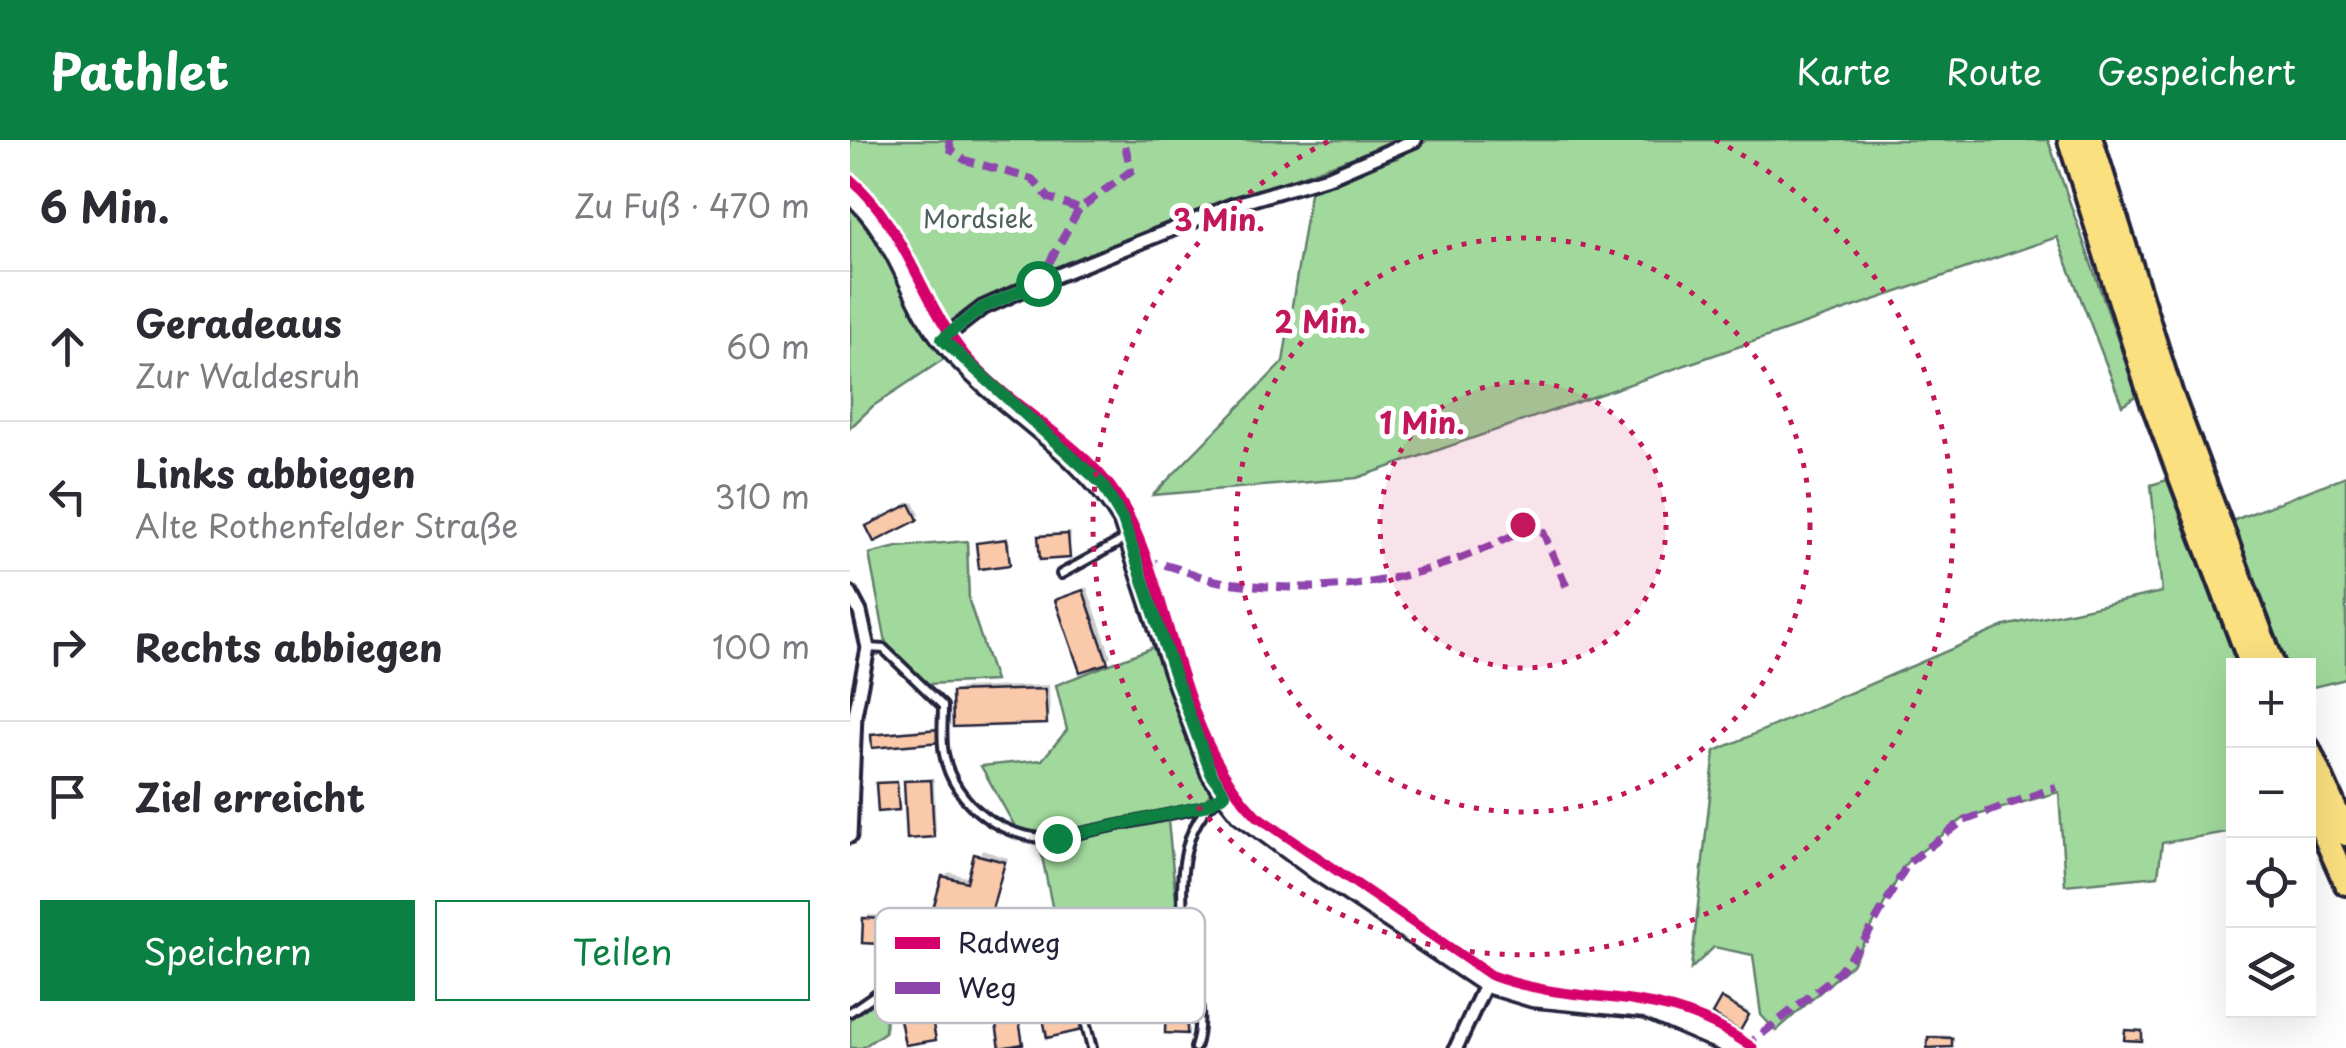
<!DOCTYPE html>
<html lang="de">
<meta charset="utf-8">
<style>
:root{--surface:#fff;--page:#f7f7f7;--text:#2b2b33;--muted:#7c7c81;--line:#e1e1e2;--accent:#0b8043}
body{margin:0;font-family:"Playpen Sans",sans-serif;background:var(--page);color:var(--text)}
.controls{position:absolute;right:30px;bottom:30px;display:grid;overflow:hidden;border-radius:0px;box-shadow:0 10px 40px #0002}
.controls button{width:90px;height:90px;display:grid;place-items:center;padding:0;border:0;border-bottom:2px solid var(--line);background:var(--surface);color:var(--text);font:50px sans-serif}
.stop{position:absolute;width:30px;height:30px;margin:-22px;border:8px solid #0b8043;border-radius:50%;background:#fff}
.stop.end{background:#0b8043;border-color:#fff;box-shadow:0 2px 10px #0008}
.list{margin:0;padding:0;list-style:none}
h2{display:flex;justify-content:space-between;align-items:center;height:130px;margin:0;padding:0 40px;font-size:42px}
h2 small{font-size:32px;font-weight:400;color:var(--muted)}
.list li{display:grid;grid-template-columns:65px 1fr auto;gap:30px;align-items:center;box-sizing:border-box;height:150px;padding:0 40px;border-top:2px solid var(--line)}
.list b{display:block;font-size:38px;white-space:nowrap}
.list p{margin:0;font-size:32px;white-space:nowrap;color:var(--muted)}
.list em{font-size:32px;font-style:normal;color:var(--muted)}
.actions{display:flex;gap:20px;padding:30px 40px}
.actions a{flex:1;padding:22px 0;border:2px solid var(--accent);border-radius:0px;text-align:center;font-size:35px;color:var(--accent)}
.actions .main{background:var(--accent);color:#fff}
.icon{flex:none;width:55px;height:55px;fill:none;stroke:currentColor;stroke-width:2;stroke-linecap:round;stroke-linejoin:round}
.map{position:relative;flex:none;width:1496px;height:908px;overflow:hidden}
header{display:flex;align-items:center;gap:60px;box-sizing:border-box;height:140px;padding:0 50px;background:var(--accent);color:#fff}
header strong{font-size:48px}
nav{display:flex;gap:55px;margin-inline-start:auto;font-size:35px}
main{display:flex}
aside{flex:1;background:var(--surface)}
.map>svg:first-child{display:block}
.green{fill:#a1d99d;stroke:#627e6c;stroke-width:2.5}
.shadow{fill:#0003}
.building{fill:#fac9a9;stroke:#22223b;stroke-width:2.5}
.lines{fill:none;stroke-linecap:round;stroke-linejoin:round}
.lane-casing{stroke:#22223b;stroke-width:14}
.street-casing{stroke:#22223b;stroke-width:19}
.secondary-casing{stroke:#22223b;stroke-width:25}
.highway-casing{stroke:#22223b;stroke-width:30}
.lane{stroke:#fff;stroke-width:6}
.street{stroke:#fff;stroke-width:11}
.secondary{stroke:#fff;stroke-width:18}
.highway{stroke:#fbe080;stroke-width:22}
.quiet{stroke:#8e44ad;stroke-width:8;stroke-dasharray:15 8;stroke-linecap:butt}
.cycleway-casing{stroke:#fff;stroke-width:16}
.cycleway{stroke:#d6006c;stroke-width:10}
.route{stroke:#0b8043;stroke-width:12}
.ring{fill:none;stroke:#c2185b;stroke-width:5;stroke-dasharray:5 10}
.labels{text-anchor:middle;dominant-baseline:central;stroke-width:10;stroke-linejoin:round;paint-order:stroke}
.park-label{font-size:25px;fill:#4e625d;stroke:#fff}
.key{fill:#fff;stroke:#bdbdc4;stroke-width:2.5}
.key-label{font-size:28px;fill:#22223b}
.centre{fill:#c2185b;stroke:#fff;stroke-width:5}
.ring-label{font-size:30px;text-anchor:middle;font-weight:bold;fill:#c2185b;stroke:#fff;stroke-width:10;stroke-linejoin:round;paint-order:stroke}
</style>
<header>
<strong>Pathlet</strong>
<nav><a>Karte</a><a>Route</a><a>Gespeichert</a></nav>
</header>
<main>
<aside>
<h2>6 Min.<small>Zu Fuß · 470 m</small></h2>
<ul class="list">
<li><svg class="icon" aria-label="ahead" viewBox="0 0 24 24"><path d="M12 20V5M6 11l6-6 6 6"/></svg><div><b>Geradeaus</b><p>Zur Waldesruh</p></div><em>60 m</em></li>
<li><svg class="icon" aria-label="left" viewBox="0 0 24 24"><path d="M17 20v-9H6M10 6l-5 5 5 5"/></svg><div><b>Links abbiegen</b><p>Alte Rothenfelder Straße</p></div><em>310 m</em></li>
<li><svg class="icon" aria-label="right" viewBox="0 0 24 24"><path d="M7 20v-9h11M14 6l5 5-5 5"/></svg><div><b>Rechts abbiegen</b></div><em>100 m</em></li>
<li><svg class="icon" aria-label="arrive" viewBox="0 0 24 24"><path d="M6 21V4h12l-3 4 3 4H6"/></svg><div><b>Ziel erreicht</b></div></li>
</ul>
<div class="actions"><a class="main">Speichern</a><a>Teilen</a></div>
</aside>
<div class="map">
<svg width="1496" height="908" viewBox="0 0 1496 908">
<rect width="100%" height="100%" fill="#fff"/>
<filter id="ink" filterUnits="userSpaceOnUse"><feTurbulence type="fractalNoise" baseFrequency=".01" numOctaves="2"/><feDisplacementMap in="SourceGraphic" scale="20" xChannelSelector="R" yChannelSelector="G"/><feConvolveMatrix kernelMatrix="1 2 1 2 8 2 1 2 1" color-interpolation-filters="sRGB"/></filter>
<g filter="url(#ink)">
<g class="green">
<polygon points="0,0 553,0 353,70 164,148 97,183 21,50 0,36"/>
<polygon points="578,0 1198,0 1287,255 1272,265 1207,97 507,338 303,355 433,222 461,47 547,18"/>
<polygon points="0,67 34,111 59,166 94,219 23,266 0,288"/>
<polygon points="1496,336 1496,539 1459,548 1458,526 1436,525 1382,381"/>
<polygon points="1317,340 1387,525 1384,526 1383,691 1312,703 1308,736 1215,745 1209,652 1113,679 1056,723 1002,824 926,891 911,875 903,815 864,807 841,829 865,611 1155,486 1312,452 1301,345"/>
<polygon points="117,401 119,461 145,541 76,544 37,508 19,414 47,407"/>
<polygon points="306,506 358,638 360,654 355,661 206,694 167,690 131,626 192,620 217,590 206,545"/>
<polygon points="318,681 329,790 318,798 211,811 190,706"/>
<polygon points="37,854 35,892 12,908 0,908 0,878"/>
</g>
<g class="shadow">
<polygon points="64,362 70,375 67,378 22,383"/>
<polygon points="221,392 219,415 191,397 194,394"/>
<polygon points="160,402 159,423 129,405"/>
<polygon points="237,447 261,516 256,520 207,461"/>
<polygon points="199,545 200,577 196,582 105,553 110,548"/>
<polygon points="93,587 93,597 23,596 27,593"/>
<polygon points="84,638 86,692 83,695 57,642"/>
<polygon points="132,710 158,718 136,785 94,737 99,732 120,738"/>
<polygon points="19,775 87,778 86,801 82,804 15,779"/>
<polygon points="321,845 340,846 336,891 318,849"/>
<polygon points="216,846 221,870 231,868 231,888 191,854"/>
<polygon points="875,858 899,872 891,886 873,860"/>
<polygon points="84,872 85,897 53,880 56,876"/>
<polygon points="1083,895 1104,896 1104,901 1080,908"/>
</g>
<g class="building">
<polygon points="60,364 68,380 24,402 16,386"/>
<polygon points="218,394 220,418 190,420 188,396"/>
<polygon points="157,399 160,425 129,429 126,403"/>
<polygon points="233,450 258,523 230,532 205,460"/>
<polygon points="195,549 197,584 103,587 102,552"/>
<polygon points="90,589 91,602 22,608 21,595"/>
<polygon points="81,640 84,697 57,699 54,641"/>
<polygon points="47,642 49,670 28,672 26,643"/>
<polygon points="124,714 155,722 137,788 82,773 92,736 117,742"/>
<polygon points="13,778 84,781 83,807 12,803"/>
<polygon points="213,848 218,871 228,869 232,890 197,898 188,853"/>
<polygon points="316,848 338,848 337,894 315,893"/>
<polygon points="871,858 899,875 890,891 862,874"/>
<polygon points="81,874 86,900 55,905 50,879"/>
<polygon points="169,880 173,904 150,908 146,884"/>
<polygon points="1275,890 1292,891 1292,901 1274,900"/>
<polygon points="1078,897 1102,898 1102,907 1077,908"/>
</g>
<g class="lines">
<defs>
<g id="lane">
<polyline points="211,434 277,398"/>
<path d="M 19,508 L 34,509 L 93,566 C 93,581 91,599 94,614 C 103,665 156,702 207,698 L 354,667"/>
<polyline points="218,817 269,807 336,802"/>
<polyline points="0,872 90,810 110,804 151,804 218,817 242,908"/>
<path d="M 345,908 C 357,871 341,839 336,802 C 329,751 326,684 374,654"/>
</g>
<g id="street">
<polyline points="92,199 132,168 188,143 383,65 481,36 565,0"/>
<polyline points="0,453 10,472 18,508 5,575 0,696"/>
<polyline points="606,908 636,843"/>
</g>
<path id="secondary" d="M 0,53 C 46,90 58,156 94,201 C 148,268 229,305 273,380 L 325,536 L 361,633 L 375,654 L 391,674 L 467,730 L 636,843 L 682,857 L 795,868 L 888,908"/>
<g id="highway">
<polyline points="1220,0 1302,260 1402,526"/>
<polyline points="1241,0 1321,255 1423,526"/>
<polyline points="1458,609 1496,694"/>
<polyline points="1458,658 1496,743"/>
</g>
</defs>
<use href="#lane" class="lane-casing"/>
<use href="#street" class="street-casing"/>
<use href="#secondary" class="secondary-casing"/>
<use href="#highway" class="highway-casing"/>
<use href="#lane" class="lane"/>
<use href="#street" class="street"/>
<use href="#secondary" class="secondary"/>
<use href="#highway" class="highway"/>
<g class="quiet">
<polyline points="99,0 101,10 115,20 182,39 199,58 229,69 281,31 274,0"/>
<polyline points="188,143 229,69"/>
<path d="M 292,422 C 318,421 346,438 373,442 C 493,458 576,440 682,386 L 693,392 L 718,450"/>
<polyline points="894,908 984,837 1016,798 1058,723 1113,681 1206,647"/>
</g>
<defs>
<path id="cycleway" d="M 0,39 C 54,84 71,161 115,215 C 163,272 242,304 277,372 C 326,469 328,595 407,676 L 640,835 C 738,871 808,840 903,908"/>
</defs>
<use href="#cycleway" class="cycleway-casing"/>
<use href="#cycleway" class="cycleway"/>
</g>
</g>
<g class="lines" filter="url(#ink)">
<polyline class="route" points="188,143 132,168 92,199 252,344 273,380 325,536 361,633 375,654 354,666 207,698"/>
</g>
<circle cx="673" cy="385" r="143" fill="#c2185b" fill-opacity=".12"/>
<g class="ring">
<circle cx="673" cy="385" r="143"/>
<circle cx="673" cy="385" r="287"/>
<path d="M865 0A430 430 0 1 1 481 0"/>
</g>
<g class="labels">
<g class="park-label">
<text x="128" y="78">Mordsiek</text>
</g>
</g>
<rect x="25" y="768" width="330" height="115" rx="15" class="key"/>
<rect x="45" y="797" width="45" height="12" fill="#d6006c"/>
<rect x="45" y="842" width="45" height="12" fill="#8e44ad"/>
<g class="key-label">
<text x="108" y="813">Radweg</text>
<text x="108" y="858">Weg</text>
</g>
<circle cx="673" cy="385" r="15" class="centre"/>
<g class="ring-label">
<text x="369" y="91">3 Min.</text>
<text x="470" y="193">2 Min.</text>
<text x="572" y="294">1 Min.</text>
</g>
</svg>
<div class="controls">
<button>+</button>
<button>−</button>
<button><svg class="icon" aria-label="locate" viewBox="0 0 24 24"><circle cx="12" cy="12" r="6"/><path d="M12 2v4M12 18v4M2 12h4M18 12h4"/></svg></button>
<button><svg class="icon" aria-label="layers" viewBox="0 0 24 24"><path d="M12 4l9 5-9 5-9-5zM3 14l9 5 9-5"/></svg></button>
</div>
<div class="stop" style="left:188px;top:143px"></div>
<div class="stop end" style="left:207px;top:698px"></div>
</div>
</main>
